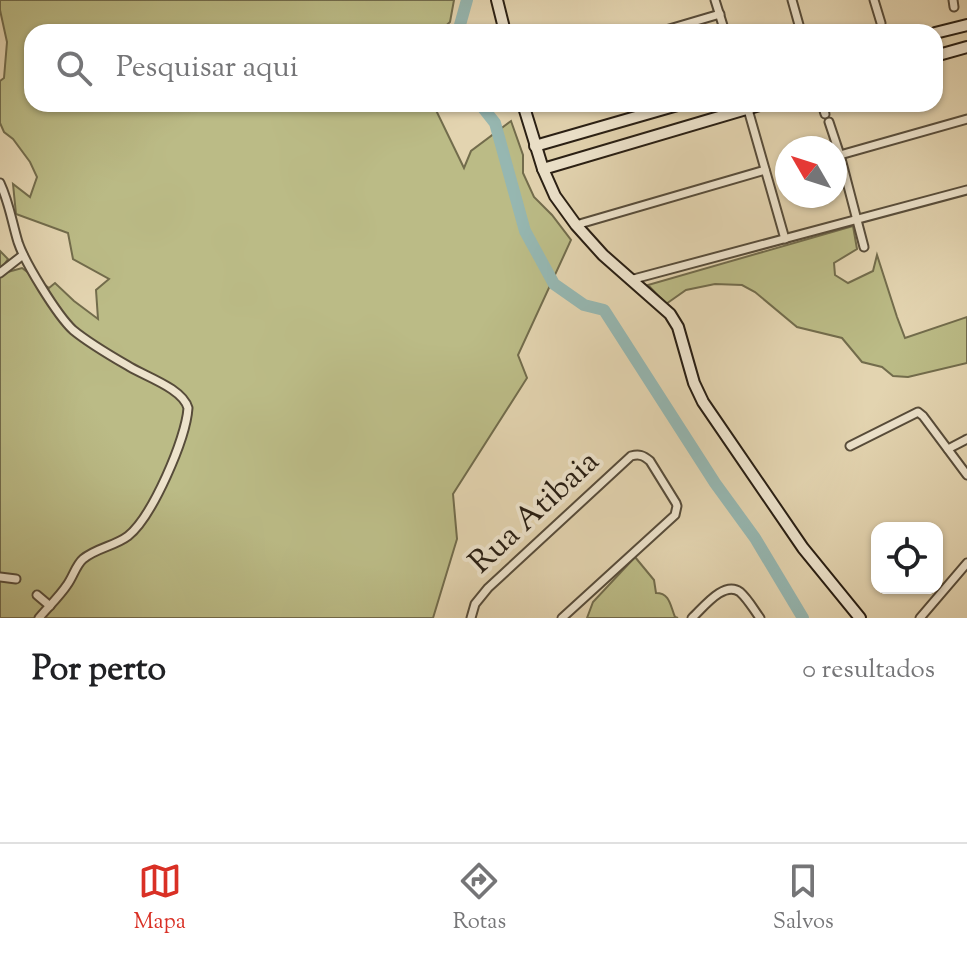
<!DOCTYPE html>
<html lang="pt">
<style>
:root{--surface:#fff;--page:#f2f2f2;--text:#202124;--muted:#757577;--line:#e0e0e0;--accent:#d93025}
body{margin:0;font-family:"Sorts Mill Goudy",serif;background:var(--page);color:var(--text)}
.controls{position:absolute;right:24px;bottom:24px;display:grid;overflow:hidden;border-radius:16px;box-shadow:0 2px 6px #0004}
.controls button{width:72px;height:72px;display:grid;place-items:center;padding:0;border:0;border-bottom:2px solid var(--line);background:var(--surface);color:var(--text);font:40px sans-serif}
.compass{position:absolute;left:775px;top:136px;width:72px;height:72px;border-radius:50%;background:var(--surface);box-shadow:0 2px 6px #0004;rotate:309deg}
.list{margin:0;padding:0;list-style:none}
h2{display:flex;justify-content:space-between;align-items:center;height:104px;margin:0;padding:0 32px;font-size:34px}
h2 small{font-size:26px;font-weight:400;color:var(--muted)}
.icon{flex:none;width:44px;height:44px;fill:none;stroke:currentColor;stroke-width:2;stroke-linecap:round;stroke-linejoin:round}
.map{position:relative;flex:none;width:967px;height:618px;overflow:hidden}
.search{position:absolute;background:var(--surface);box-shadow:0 2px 6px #0004;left:24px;right:24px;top:24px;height:88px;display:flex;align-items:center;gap:20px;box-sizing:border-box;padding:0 28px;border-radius:24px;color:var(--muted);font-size:30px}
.sheet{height:224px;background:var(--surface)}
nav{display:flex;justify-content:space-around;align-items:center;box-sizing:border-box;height:112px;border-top:2px solid var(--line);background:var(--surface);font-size:22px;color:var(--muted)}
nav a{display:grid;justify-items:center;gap:4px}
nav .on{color:var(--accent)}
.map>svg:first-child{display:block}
.green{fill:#bbbb86;stroke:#726c4c;stroke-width:2}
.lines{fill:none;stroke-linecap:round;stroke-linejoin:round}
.river{stroke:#96b7b1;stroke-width:12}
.minor-casing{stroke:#574c3a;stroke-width:11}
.secondary-casing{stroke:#281e13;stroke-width:14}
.minor{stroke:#ede3cc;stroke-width:7}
.secondary{stroke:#ede3cc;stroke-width:10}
.labels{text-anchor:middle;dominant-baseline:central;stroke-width:8;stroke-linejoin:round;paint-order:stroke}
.street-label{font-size:32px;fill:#281e13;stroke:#ede3cc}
</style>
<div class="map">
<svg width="967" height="618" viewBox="0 0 967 618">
<rect width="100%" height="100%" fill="#e3d4b0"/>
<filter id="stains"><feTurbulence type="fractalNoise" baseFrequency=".0025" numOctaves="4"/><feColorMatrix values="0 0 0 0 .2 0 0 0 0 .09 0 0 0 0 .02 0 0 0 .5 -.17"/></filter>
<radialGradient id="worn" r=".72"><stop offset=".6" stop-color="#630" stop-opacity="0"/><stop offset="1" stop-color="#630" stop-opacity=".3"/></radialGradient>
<g class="green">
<polygon points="0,0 454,0 450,22 439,32 32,32 32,104 433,104 464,168 471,151 511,121 523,155 523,173 534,197 552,215 571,240 518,355 527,378 453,494 457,539 433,618 0,618 0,251 8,259 1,269 4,273 22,268 49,288 55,283 74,301 98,319 96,290 109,279 73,259 68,233 16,214 13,184 30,197 37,177 30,162 13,139 4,132 0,123 0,81 4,78 7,42 0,10"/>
<polygon points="853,226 857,249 834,263 835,275 848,283 873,271 877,255 897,317 905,338 967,317 967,363 908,377 893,376 882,367 862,362 842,338 797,327 755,292 742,285 715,284 686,290 666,304 648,285"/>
<path d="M 635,557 L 654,580 L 656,593 C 670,593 670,605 675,617 L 678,618 L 587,618 L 593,602 Z"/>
</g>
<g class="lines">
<g class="river">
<polyline points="458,32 467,0"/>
<polyline points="480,104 495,123 525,231 554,284 584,305 604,310 715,483 755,538 803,618"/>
</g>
<defs>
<g id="minor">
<polyline points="715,0 725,32"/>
<polyline points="792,0 801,32"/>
<polyline points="874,0 881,23"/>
<polyline points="953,0 954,7"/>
<polyline points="659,32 720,14"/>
<polyline points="822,104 825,114"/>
<polyline points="747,106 785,239"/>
<polyline points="829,122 840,155 864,247"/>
<polyline points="840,155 967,119"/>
<path d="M 0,183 C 9,202 12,222 18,242 C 25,263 57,315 73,330 C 90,344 111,356 130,367 C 147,377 183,389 188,408 C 186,439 152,517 128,536 C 115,546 96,548 83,559 C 76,565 73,577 67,585 C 59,597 48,607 39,618"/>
<polyline points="576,225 765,170"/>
<polyline points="0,273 23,255"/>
<polyline points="630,280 967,190"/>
<polyline points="850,446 918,412 923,416 967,475"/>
<polyline points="948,449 967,439"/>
<polyline points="0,577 16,579"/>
<polyline points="37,595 50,606"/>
<path d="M 471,618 L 475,604 L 488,588 L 631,456 C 639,454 643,455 650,461 L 676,503 L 677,506 L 675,515 L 562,618"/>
<path d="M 692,618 C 703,608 724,580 740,592 C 748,599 754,610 760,618"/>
<polyline points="920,618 967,563"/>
</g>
<g id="secondary">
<polyline points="497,0 505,32"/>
<polyline points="935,33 967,25"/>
<polyline points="935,56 967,47"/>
<polyline points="523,104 543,169 555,196 576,225 603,255 670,314 678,327 694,383 703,402 803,548 860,618"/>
<polyline points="535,146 681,104"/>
<polyline points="543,169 763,104"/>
</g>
</defs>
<use href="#minor" class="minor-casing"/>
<use href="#secondary" class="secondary-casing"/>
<use href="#minor" class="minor"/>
<use href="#secondary" class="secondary"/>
</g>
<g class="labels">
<g class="street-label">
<text transform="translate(535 513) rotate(-43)">Rua Atibaia</text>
</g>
</g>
<rect width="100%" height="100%" filter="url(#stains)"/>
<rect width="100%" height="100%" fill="url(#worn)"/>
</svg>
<div class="controls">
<button><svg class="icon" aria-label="locate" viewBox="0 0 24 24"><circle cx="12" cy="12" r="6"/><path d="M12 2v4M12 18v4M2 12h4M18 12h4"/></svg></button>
</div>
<svg class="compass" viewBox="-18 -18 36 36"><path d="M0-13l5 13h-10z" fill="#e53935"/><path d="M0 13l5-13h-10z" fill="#757577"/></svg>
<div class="search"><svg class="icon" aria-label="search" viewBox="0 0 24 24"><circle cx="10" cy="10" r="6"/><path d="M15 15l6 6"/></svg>Pesquisar aqui</div>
</div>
<section class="sheet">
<h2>Por perto<small>0 resultados</small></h2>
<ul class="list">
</ul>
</section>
<nav>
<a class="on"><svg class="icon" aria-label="map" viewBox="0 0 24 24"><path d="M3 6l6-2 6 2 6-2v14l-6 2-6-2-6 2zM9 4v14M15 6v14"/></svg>Mapa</a>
<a><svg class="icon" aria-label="directions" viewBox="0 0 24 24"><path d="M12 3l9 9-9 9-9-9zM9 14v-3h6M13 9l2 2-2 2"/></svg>Rotas</a>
<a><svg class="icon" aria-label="saved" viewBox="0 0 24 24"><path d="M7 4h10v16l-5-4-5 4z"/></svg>Salvos</a>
</nav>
